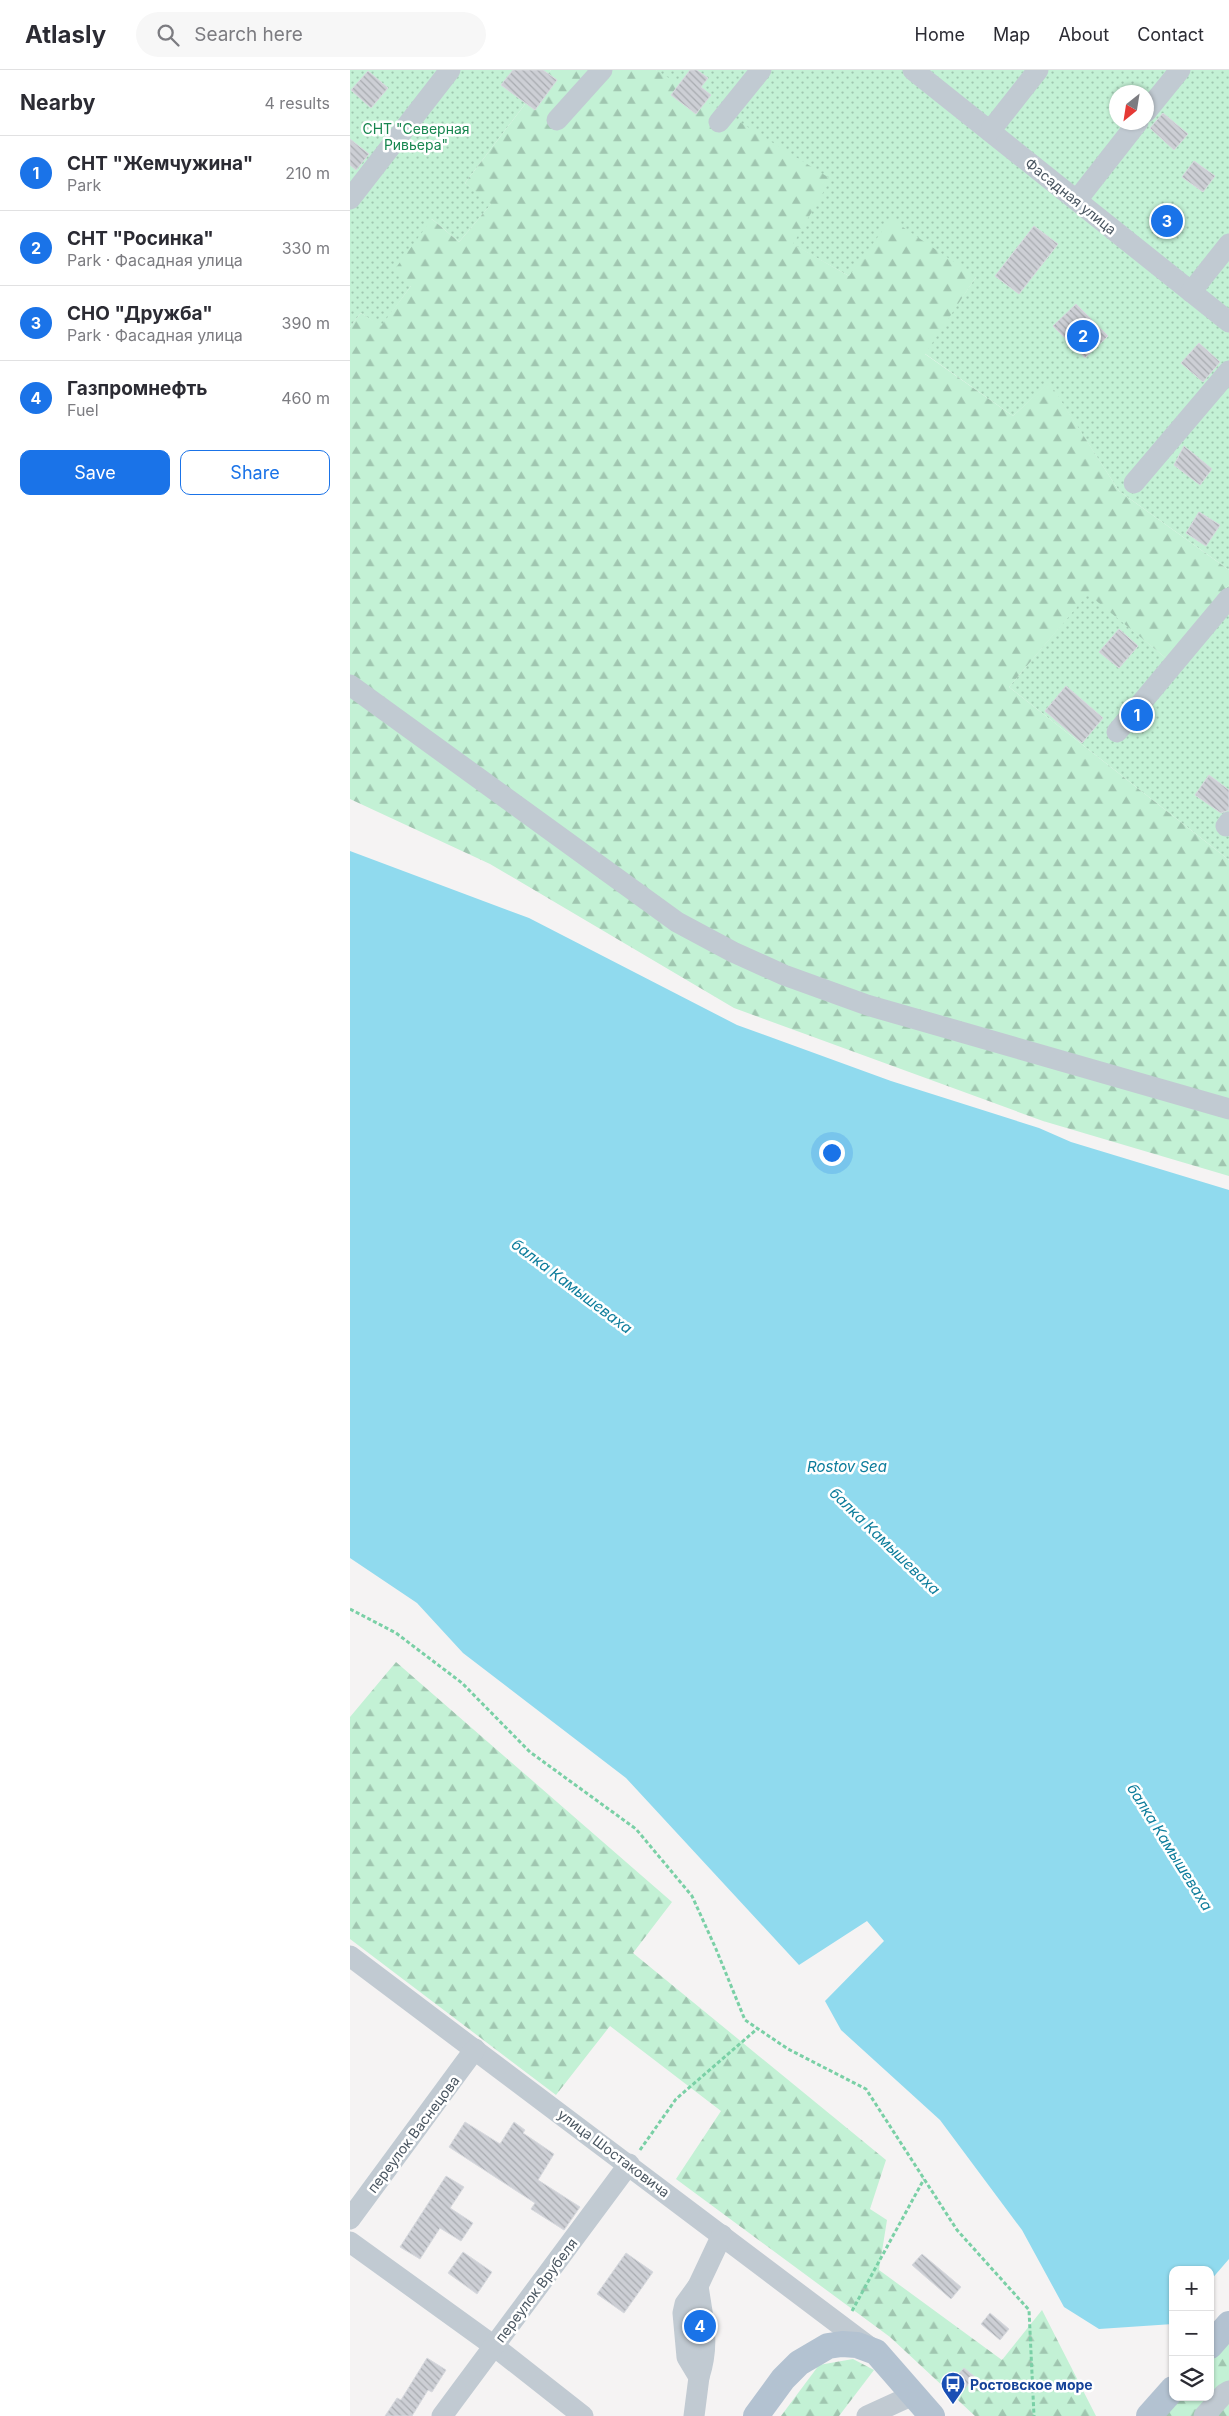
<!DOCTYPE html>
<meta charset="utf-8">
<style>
:root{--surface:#fff;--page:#f7f7f7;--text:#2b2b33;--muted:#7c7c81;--line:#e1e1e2;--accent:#1a73e8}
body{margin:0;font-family:Inter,sans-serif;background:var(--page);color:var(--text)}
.controls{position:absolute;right:15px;bottom:15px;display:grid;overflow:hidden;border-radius:10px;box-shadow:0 1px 4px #0004}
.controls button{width:45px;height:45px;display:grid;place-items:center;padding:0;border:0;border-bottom:1px solid var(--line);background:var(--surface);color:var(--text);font:25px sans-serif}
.compass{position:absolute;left:759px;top:15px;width:45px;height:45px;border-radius:50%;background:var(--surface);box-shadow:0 1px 4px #0004;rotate:210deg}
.you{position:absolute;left:481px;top:1082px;width:18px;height:18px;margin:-12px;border:4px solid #fff;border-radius:50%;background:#1a73e8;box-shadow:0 0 0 8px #1a73e833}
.badge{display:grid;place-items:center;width:32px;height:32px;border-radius:50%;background:var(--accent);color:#fff;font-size:16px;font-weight:700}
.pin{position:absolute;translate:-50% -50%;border:2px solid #fff;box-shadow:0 1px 5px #0006}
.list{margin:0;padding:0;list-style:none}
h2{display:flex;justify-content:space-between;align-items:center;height:65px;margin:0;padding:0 20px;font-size:21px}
h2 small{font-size:16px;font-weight:400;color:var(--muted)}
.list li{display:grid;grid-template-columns:32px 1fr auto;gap:15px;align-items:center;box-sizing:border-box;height:75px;padding:0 20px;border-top:1px solid var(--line)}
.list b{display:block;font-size:19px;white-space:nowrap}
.list p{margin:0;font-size:16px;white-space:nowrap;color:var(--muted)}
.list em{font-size:16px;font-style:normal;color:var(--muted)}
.actions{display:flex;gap:10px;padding:15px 20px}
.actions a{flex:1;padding:11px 0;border:1px solid var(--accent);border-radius:10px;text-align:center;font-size:18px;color:var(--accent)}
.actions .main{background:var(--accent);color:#fff}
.icon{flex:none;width:28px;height:28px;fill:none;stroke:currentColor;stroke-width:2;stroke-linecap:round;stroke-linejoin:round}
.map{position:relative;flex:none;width:879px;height:2346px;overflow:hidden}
header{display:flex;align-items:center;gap:30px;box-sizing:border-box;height:70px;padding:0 25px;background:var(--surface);border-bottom:1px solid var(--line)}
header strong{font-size:24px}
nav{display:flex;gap:28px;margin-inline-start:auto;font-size:18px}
.search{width:350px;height:45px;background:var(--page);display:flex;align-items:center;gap:12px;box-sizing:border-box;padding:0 18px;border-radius:28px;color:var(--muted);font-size:19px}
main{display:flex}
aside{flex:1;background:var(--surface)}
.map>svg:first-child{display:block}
.grass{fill:url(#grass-dots);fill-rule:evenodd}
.forest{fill:url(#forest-firs)}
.water{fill:#90daee}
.building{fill:url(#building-back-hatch);stroke:#d7d9de}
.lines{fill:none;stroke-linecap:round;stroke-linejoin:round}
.path{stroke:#7ad0a6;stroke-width:3;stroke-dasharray:4 2.5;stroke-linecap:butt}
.minor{stroke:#c1cad2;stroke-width:21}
.major{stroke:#b3c2d1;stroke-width:26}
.labels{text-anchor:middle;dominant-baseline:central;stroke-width:5;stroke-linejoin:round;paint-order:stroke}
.park-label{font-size:14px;fill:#17864f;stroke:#fff}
.street-label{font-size:14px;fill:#4a5661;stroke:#fff}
.transit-label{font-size:14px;font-weight:bold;fill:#164399;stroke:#fff;text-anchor:start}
.water-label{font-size:15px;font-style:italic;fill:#0c7c9b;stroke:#fff}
</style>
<header>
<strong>Atlasly</strong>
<div class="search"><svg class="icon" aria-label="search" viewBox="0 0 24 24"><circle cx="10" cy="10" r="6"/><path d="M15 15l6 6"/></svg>Search here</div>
<nav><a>Home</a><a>Map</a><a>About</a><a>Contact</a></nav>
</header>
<main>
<aside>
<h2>Nearby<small>4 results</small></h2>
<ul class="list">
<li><span class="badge">1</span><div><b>СНТ &quot;Жемчужина&quot;</b><p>Park</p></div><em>210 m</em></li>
<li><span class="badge">2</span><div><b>СНТ &quot;Росинка&quot;</b><p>Park · Фасадная улица</p></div><em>330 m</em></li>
<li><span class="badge">3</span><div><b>СНО &quot;Дружба&quot;</b><p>Park · Фасадная улица</p></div><em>390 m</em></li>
<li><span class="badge">4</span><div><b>Газпромнефть</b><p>Fuel</p></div><em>460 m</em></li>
</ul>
<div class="actions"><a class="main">Save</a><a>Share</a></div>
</aside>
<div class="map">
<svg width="879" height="2346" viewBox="0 0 879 2346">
<defs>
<pattern id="grass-dots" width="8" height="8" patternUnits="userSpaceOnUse" patternTransform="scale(1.25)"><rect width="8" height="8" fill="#c3f1d5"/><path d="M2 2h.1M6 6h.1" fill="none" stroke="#a0c6b0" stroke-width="1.8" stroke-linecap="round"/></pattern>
<pattern id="forest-firs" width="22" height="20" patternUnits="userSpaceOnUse" patternTransform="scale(1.25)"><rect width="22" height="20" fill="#c3f1d5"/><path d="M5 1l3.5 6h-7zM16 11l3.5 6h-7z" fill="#a0c6b0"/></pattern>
<pattern id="building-back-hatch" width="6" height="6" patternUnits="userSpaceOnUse" patternTransform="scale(1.25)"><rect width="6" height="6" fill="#cdcfd5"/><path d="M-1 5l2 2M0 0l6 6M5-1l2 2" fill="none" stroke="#a8abb0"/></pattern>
</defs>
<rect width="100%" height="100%" fill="#f5f3f3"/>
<g class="grass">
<polygon points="0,0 201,0 115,113 142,133 109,172 82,149 61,216 31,257 11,243 0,257"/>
<path d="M 306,0 L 879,0 L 879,500 L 769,421 L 699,313 L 663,346 L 574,283 L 626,207 L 499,206 L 442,174 ZM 766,22 L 796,22 L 796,52 L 766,52 Z"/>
<polygon points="879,515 879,790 659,617 738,523 817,589"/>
</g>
<g class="forest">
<polygon points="201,0 306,0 481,109 443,174 499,206 541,149 626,207 575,284 663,346 699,312 769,421 879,500 879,515 817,589 738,524 659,617 879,790 879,1106 693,1051 384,938 140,794 0,729 0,257 11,243 31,256 61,216 45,199 82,149 109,172 141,134 115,113"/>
<polygon points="46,1592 322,1832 283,1883 536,2090 520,2139 537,2150 529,2200 652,2290 692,2240 746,2346 625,2346 540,2267 326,2109 371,2041 260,1956 206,2025 0,1869 0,1647"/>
<polygon points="879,2268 879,2346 813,2346 829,2327 860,2327 860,2290"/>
<polygon points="503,2289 524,2300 489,2346 431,2346 469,2295"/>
</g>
<polygon class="water" points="0,781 179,848 387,955 541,1011 689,1058 721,1072 879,1120 879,2189 860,2211 860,2200 823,2200 823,2254 749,2259 714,2237 672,2160 590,2050 491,1960 475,1931 534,1871 517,1851 449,1895 276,1708 113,1583 67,1533 0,1488"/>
<g class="building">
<polygon points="163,0 193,0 207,10 185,40 151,15"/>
<polygon points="340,0 347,0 358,8 351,17 361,25 346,44 321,25"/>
<polygon points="18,1 38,18 21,38 1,20"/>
<polygon points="813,43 838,64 824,80 800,58"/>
<polygon points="0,69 19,84 6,100 0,95"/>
<polygon points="844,91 865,106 853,122 832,107"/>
<polygon points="684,156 708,174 669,224 645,206"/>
<polygon points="726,234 758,266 735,288 703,256"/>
<polygon points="849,273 870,292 853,312 831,293"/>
<polygon points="834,376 862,399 850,415 824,395"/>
<polygon points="849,442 870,455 856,476 836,463"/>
<polygon points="769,559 788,576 769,598 749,582"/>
<polygon points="716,616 753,648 732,673 695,641"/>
<polygon points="859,705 879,720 879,740 871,743 845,725"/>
<polygon points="115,2052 150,2074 164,2052 175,2060 173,2063 204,2084 188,2110 230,2137 214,2160 181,2139 185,2133 99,2077"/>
<polygon points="96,2106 114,2117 100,2138 123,2153 111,2171 90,2158 70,2189 50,2177"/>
<polygon points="113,2182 142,2202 127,2224 98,2203"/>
<polygon points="276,2183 303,2202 274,2243 247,2224"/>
<polygon points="572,2184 611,2217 601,2229 562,2195"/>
<polygon points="640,2243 659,2259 650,2270 631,2254"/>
<polygon points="77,2288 96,2300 82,2322 78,2320 62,2346 35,2346 47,2328 51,2330"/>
<polygon points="614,2298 625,2307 613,2321 602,2311"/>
</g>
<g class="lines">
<g class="path">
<polyline points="0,1539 46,1563 112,1613 180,1682 286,1759 342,1826 366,1879 395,1950 438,1979 516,2019 607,2160 679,2240 684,2346"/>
<polyline points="290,2080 326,2029 407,1959"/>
<polyline points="502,2241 574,2109"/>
</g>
<g class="minor">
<polyline points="563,0 879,252"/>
<polyline points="796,42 830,0"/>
<polyline points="207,50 252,0"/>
<polyline points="369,52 411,0"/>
<polyline points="640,61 688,0"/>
<polyline points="0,129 100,0"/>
<polyline points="727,130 788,52"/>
<polyline points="841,222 879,174"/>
<polyline points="784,413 879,301"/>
<polyline points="0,615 327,852 383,882 434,905 517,935 879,1039"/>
<polyline points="767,662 879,528"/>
<polyline points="876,756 879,752"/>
<polyline points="0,1886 522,2279"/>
<polyline points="0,2149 125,1979"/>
<polyline points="0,2172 144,2276 233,2346"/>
<path d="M 348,2216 C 353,2250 360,2273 349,2307"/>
<polyline points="92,2346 279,2094"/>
<polyline points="344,2346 349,2307 337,2287 333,2243 335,2234 348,2216 372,2165"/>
<polyline points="517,2346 563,2325"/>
<polyline points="854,2346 874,2324 879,2321"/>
</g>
<g class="major">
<polyline points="860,2276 879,2254"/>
<polyline points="406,2346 433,2309 449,2293 478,2276 492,2274 507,2275 526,2282 582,2346"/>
<polyline points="799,2346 823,2319"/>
</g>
</g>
<defs>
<symbol id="bus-pin" viewBox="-11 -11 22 30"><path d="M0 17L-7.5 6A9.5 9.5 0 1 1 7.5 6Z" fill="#1a4fb4" stroke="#fff"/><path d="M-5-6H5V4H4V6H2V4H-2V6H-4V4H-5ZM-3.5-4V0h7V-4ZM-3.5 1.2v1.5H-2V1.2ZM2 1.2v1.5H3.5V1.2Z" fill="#fff"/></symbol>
</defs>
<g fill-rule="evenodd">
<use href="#bus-pin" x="589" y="2300" width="28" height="38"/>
</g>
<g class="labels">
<g class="park-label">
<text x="66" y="58">СНТ "Северная<tspan x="66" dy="16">Ривьера"</tspan></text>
</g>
<g class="street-label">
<text transform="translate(721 126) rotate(39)">Фасадная улица</text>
<text transform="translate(63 2064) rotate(-53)">переулок Васнецова</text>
<text transform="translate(264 2083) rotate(37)">улица Шостаковича</text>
<text transform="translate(186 2220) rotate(-53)">переулок Врубеля</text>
</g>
<g class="transit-label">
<text x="620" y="2314">Ростовское море</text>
</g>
<g class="water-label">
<text transform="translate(222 1216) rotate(37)">балка Камышеваха</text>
<text x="497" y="1396">Rostov Sea</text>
<text transform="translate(535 1471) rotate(44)">балка Камышеваха</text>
<text transform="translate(820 1777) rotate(58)">балка Камышеваха</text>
</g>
</g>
</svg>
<div class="controls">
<button>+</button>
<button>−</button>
<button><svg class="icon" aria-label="layers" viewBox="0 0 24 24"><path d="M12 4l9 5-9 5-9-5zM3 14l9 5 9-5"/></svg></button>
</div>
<svg class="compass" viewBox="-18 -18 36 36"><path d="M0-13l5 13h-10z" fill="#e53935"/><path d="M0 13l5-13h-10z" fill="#7c7c81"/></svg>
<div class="you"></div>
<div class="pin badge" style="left:787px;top:645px">1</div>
<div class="pin badge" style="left:733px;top:266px">2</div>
<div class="pin badge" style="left:817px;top:151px">3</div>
<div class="pin badge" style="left:350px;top:2256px">4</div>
</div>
</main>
